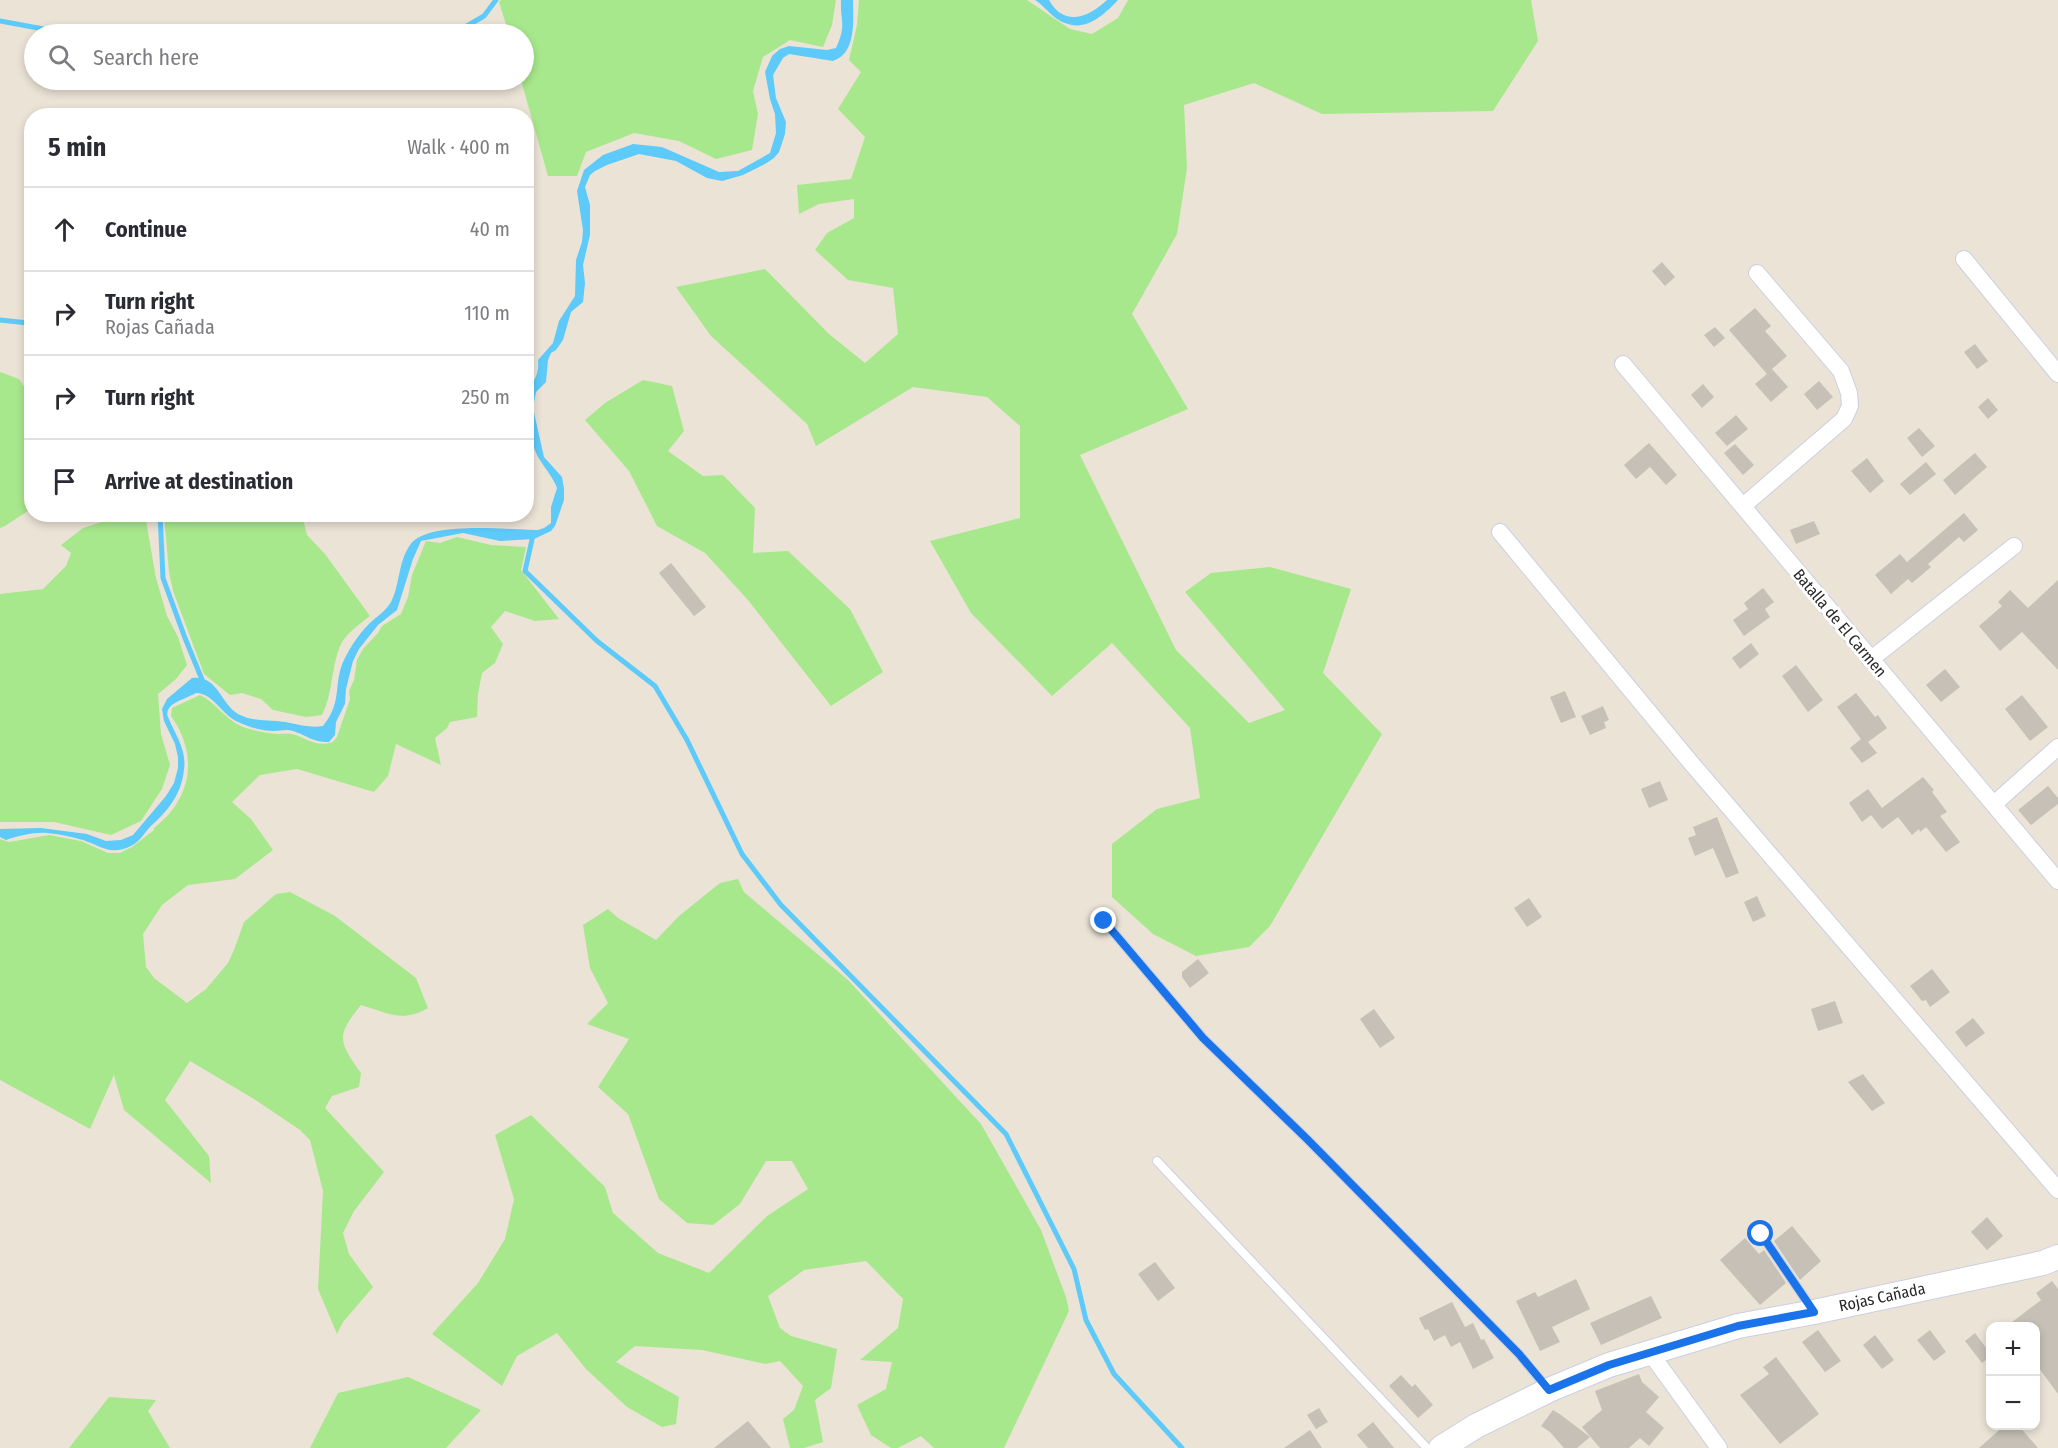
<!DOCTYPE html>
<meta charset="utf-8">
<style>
:root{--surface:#fff;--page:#f2f2f3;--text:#2b2b33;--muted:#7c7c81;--line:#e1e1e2}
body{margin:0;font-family:"Fira Sans Condensed",sans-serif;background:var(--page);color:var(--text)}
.controls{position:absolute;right:18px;bottom:18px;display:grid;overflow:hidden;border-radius:12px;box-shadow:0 3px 9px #0003}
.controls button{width:54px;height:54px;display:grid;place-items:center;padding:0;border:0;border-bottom:2px solid var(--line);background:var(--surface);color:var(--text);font:30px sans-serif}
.stop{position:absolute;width:18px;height:18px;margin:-14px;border:4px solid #1a73e8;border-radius:50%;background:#fff}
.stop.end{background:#1a73e8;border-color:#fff;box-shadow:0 2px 6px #0008}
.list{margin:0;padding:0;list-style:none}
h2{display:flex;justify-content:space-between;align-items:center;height:78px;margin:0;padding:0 24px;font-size:26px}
h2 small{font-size:20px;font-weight:400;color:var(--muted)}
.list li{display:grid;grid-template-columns:39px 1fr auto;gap:18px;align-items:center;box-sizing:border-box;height:84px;padding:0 24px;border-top:2px solid var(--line)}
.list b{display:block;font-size:22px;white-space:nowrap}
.list p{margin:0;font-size:20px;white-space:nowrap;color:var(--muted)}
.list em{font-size:20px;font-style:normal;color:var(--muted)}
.icon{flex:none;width:33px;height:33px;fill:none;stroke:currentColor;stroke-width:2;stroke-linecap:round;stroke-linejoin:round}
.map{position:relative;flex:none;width:2058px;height:1448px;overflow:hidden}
.search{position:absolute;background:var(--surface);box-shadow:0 3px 9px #0003;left:24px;top:24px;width:510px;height:66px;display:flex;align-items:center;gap:15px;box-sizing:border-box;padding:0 21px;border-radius:33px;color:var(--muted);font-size:22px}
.panel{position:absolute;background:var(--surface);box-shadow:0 3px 9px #0003;left:24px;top:108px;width:510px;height:414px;border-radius:24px}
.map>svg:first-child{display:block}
.green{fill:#a8e88c}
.water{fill:#5dcafa}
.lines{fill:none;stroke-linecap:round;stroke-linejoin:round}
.stream{stroke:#5dcafa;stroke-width:5}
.building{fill:#c6c0b6}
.lane-casing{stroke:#cbcfe2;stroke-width:10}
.street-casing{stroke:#cbcfe2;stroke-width:18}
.secondary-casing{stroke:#cbcfe2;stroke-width:26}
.lane{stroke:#fff;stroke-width:8}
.street{stroke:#fff;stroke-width:16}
.secondary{stroke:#fff;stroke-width:24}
.route{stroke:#1a73e8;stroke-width:8}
.labels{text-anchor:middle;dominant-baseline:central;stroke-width:6;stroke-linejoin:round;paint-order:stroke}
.street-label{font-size:16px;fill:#272727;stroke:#fff}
</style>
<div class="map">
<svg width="2058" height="1448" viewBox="0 0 2058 1448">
<rect width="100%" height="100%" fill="#ebe3d6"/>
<g class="green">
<polygon points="501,0 836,0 832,25 823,47 790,40 763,57 753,91 758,114 752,150 716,159 679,141 634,133 586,152 577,176 548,176 521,80 524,80 524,34 509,34 499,2"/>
<polygon points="859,0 1027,0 1070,29 1092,34 1118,18 1128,0 1531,0 1538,41 1493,111 1322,114 1254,83 1184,105 1187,168 1177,234 1132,314 1188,409 1080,455 1176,650 1249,723 1285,710 1185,592 1211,573 1270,567 1351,589 1323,673 1382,734 1270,926 1249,947 1196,956 1153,934 1112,897 1112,844 1157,809 1200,798 1190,728 1112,643 1052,696 971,613 930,541 1020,518 1020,426 987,397 913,387 816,446 807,424 711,336 676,287 765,269 829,334 865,363 898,334 893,288 848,280 815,250 827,233 854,218 854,199 819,204 799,214 797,185 851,179 865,137 838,109 861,72 849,60 857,25"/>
<polygon points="0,372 19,379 31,397 31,509 5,526 0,528"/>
<polygon points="643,380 672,386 684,431 668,451 703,476 723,475 755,508 753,553 788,551 850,609 883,672 831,706 748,600 705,553 657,526 629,471 585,420 605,403"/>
<polygon points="112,514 145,515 156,578 167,616 178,637 187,665 176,679 158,694 161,734 170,765 162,789 141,821 111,835 54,822 0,822 0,594 43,589 66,566 71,553 61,545 83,528 102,522"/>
<path d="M 164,515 L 302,515 L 307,535 L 325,554 L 370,616 C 360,624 345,634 340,646 C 331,668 333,693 322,715 L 306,717 L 273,710 L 261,699 L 242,693 L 230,695 L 204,674 L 173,591 L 169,572 Z"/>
<path d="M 457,537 L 491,545 L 526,547 L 521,570 L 559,619 L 535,621 L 505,611 L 491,627 L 503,644 L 495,663 L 482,673 L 478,694 L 477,717 L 450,722 L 447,728 L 435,738 L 441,765 L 396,744 L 388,776 L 374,792 L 297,769 L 260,775 L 232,802 L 251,819 L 273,850 L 235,879 L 188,885 L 162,905 L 143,934 L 146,967 L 154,978 L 187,1003 L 206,989 L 228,963 L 234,950 L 244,922 L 276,894 L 290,892 L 335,916 L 416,978 L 428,1008 C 402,1023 388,1013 361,1005 C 336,1036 338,1041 361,1073 L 359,1087 L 332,1096 L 325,1108 L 384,1172 L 354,1211 L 343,1233 L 349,1254 L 373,1287 L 343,1322 L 337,1334 L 318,1289 L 323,1191 L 310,1140 L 300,1130 L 254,1099 L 190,1061 L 165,1100 L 209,1156 L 211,1183 L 124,1110 L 114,1075 L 90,1129 L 0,1080 L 0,839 L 9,842 L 49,835 L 81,841 L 108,853 L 120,853 L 132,847 L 154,830 L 154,828 C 192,799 199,755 171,716 L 172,708 L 200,695 C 215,702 225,719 241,726 C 253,731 266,733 278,734 C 283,734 288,733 292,734 C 307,738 316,748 333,742 L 337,737 L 347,708 L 350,699 L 349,691 L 354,680 L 357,660 L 363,649 L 378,633 L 382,626 L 401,614 L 408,597 L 412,575 L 426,541 L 440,543 Z"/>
<polygon points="738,879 744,892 848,980 981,1124 1041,1230 1066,1297 1069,1311 1004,1448 934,1448 921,1436 898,1448 891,1448 871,1435 857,1405 886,1389 892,1362 860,1360 898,1328 903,1299 866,1261 804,1270 768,1296 780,1328 791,1336 837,1349 831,1388 815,1400 823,1442 804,1448 790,1448 783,1419 794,1410 803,1386 780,1361 765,1364 702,1350 635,1346 616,1362 679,1397 676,1424 662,1427 627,1407 586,1369 557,1333 517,1356 502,1386 432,1334 478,1283 505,1239 514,1199 495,1135 531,1115 605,1187 613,1213 658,1253 709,1273 767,1216 808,1189 792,1161 766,1161 740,1204 713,1225 687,1223 659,1199 628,1114 598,1087 629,1039 587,1024 608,1003 590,968 583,925 608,909 618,918 656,940 679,916 720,883"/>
<polygon points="408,1377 481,1410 446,1448 310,1448 338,1393"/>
<polygon points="109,1397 156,1400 148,1411 170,1448 69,1448"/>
</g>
<g class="water">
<path d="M 841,0 L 853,0 C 853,20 857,53 833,61 L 789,54 L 783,58 L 773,75 L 776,98 L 786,122 L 785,134 L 779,152 L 774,158 L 765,164 L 743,175 L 722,181 L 707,178 L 676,161 L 639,154 L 607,165 L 595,171 L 590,175 L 585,187 L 590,205 L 590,235 L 583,265 L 585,283 L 583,302 L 571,312 L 563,340 L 556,350 L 551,353 L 548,360 L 546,382 L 536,392 L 533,408 L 544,457 L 562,477 L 564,489 L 564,500 L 555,526 L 551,531 L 534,539 L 500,541 L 463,533 L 421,541 L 413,559 L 397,610 L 378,625 L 359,649 L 353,661 L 346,689 L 345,704 L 336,722 L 335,735 L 329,742 C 312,742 308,736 293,731 C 287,729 281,731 274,731 C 263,731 248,727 238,722 C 222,715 213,693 196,693 C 189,697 179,700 172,705 C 168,708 166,713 168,717 C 175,734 187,750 184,769 C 182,792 170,809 153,824 C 145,831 141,841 131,846 C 110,856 101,846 83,840 C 73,837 58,834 47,833 C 34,832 18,836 6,840 L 0,837 L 0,829 L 41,828 L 87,834 L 106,841 L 121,840 L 133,835 L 166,796 L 174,783 L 178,768 L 178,757 L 175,744 L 164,721 L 162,709 L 167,699 L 192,678 C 218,675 220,703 238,714 C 255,723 272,719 290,723 C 301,725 311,728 323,726 C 344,700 332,683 345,658 C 351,646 359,634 369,624 C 377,616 385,612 391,602 C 400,585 398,562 410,545 C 427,520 508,530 538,530 L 544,528 L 551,523 L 551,507 L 557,488 C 553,477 546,470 540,460 C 531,446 525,417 526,400 C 528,384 540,380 538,360 L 553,343 L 559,321 L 575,296 L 576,260 L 582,242 L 583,230 L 577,191 L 584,170 L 603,155 L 633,144 L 662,147 L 719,172 L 738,171 L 770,153 L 776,133 L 775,114 L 770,99 L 765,72 L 772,56 L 780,49 L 789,46 L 827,50 L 836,48 C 847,24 840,22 841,0 Z"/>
<path d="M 1035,0 L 1049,0 C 1064,27 1088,18 1107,0 L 1118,0 C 1101,18 1082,35 1057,19 C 1049,13 1043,5 1035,0 Z"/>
</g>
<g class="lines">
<g class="stream">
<polyline points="0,21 49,30 106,27 206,28 218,34"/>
<polyline points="453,34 484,16 496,0"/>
<polyline points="0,320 28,323 32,327"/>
<polyline points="160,514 163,578 185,638 203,682"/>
<polyline points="533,535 525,571 597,641 655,686 687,740 742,854 781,905 1006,1134 1074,1269 1086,1320 1114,1374 1182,1448"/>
</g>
</g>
<g class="building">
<polygon points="1662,262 1675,277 1665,286 1652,271"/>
<polygon points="1755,308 1771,326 1765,331 1787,356 1772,369 1788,387 1771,402 1755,384 1767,374 1729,330"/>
<polygon points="1715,327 1725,338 1714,347 1704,335"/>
<polygon points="1975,344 1988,361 1977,369 1964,352"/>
<polygon points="1819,381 1833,397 1817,410 1804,394"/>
<polygon points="1703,384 1714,397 1702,408 1691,395"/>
<polygon points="1988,398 1998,410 1988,419 1978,407"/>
<polygon points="1736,415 1748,429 1727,446 1715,433"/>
<polygon points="1919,428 1935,446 1922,457 1907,438"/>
<polygon points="1649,443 1677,475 1666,485 1650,467 1636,479 1624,465"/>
<polygon points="1735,444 1754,465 1743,475 1724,453"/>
<polygon points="1975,453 1987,467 1955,495 1943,480"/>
<polygon points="1867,458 1884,481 1870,493 1851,471"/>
<polygon points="1926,462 1936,474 1910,495 1900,484"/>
<polygon points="1964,513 1978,530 1964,542 1959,537 1928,564 1931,567 1912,583 1908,579 1891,594 1875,575 1900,554 1907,562"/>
<polygon points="1814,521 1820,534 1796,544 1790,530"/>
<polygon points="671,563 706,607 694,616 659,573"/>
<polygon points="2058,580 2058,670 2022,632 2000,651 1979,626 2002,606 1998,602 2010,590 2028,608"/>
<polygon points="1763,588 1774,602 1765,609 1770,617 1744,636 1733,620 1748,609 1744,603"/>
<polygon points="1751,643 1759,654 1740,669 1732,658"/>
<polygon points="1796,665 1823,700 1808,712 1782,676"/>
<polygon points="1945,669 1960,687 1941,702 1926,685"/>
<polygon points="1565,691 1576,717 1561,723 1550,697"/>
<polygon points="1856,693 1875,717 1878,715 1887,728 1868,742 1877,753 1862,763 1850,748 1861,739 1837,707"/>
<polygon points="2022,695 2048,727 2030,741 2005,709"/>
<polygon points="1603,706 1609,720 1604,722 1606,728 1590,735 1581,716"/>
<polygon points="1923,777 1934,790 1932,792 1947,812 1940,816 1960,842 1946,852 1926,827 1920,832 1919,829 1912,835 1898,817 1882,829 1871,815 1862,822 1849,803 1868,789 1882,808"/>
<polygon points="1660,781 1668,800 1649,808 1641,789"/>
<polygon points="2048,786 2058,798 2058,804 2031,825 2018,810"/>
<polygon points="1717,817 1739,873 1726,878 1713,848 1695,856 1688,838 1696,835 1693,827"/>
<polygon points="1757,896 1766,916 1753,922 1744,902"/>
<polygon points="1529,898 1542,917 1527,927 1514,908"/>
<polygon points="1198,959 1209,973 1190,988 1182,977 1182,972"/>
<polygon points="1932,969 1950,992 1930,1007 1926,1000 1922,1001 1910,986"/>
<polygon points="1835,1001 1843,1023 1818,1031 1811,1009"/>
<polygon points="1374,1009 1395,1038 1380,1048 1360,1019"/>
<polygon points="1973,1018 1985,1033 1966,1047 1955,1032"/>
<polygon points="1863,1074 1885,1103 1872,1111 1848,1082"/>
<polygon points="1987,1217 2003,1236 1987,1250 1971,1232"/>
<polygon points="1792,1226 1821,1261 1800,1280 1774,1241"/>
<polygon points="1745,1238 1759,1254 1764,1250 1786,1283 1760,1305 1720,1260"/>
<polygon points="1155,1262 1175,1288 1158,1301 1138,1274"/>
<polygon points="1576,1279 1590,1309 1552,1327 1560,1342 1540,1351 1516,1301 1535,1292 1538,1297"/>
<polygon points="2052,1281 2058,1289 2058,1394 2036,1364 2036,1326 2007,1326 2041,1300 2036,1293"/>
<polygon points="1651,1296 1662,1318 1601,1345 1590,1323"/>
<polygon points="1452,1302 1465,1327 1473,1323 1481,1340 1484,1339 1494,1358 1473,1369 1460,1342 1451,1347 1445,1335 1434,1341 1428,1329 1425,1330 1419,1318"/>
<polygon points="1818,1330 1841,1361 1825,1372 1802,1342"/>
<polygon points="1930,1330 1946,1352 1934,1361 1917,1340"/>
<polygon points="1975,1333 1990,1353 1990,1357 1982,1363 1965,1341"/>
<polygon points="1875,1335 1894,1360 1882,1369 1863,1345"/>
<polygon points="1776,1357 1819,1414 1780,1444 1740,1395 1769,1374 1763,1367"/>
<polygon points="1639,1374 1642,1382 1659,1397 1646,1412 1664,1428 1649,1446 1640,1438 1629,1448 1600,1448 1582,1427 1602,1410 1595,1391"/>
<polygon points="1401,1375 1412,1387 1415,1384 1433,1405 1418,1418 1389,1386"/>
<polygon points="1319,1408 1328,1422 1316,1429 1307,1415"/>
<polygon points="1553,1410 1561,1415 1590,1437 1577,1448 1564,1448 1550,1432 1541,1426"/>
<polygon points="748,1421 771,1448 714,1448"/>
<polygon points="1373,1422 1394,1448 1368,1448 1357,1435"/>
<polygon points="2005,1425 2018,1425 2038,1448 1979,1448"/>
<polygon points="1310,1430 1322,1448 1284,1448"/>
</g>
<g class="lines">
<defs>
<g id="lane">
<polyline points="1104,921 1203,1038 1307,1139 1519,1354 1546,1387"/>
<polyline points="1157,1161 1427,1448"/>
<polyline points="1761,1234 1812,1309"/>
</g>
<g id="street">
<polyline points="1964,259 2058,374"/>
<polyline points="1623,364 2058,881"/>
<polyline points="1743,506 1844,419 1850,406 1849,393 1841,371 1757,273"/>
<polyline points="1500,532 1692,764 2058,1190"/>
<polyline points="1870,660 2014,546"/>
<polyline points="1994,804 2058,747"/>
<polyline points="1651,1354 1719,1448"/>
</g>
<polyline id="secondary" points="1441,1448 1476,1426 1549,1390 1609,1365 1738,1326 1814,1312 2043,1263 2058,1257"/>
</defs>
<use href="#lane" class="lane-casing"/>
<use href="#street" class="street-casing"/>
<use href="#secondary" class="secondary-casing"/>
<use href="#lane" class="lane"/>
<use href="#street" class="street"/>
<use href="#secondary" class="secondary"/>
</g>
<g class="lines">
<polyline class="route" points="1104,921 1203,1038 1307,1139 1519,1354 1549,1390 1609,1365 1738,1326 1814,1312 1761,1234"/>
</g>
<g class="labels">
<g class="street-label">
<text transform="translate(1840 623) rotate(50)">Batalla de El Carmen</text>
<text transform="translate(1882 1297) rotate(-12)">Rojas Cañada</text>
</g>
</g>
</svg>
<div class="controls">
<button>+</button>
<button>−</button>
</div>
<div class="stop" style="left:1761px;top:1234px"></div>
<div class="stop end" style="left:1104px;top:921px"></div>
<div class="search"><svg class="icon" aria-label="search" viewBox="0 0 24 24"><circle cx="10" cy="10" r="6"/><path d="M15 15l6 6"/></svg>Search here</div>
<section class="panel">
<h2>5 min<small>Walk · 400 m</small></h2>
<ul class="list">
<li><svg class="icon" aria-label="ahead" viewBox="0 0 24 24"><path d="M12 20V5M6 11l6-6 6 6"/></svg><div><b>Continue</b></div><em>40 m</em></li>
<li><svg class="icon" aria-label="right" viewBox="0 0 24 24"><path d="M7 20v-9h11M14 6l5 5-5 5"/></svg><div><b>Turn right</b><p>Rojas Cañada</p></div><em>110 m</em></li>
<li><svg class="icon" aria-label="right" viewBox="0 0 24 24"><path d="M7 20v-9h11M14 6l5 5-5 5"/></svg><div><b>Turn right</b></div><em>250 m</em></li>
<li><svg class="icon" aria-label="arrive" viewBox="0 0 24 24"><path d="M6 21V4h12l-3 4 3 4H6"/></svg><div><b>Arrive at destination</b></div></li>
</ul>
</section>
</div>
